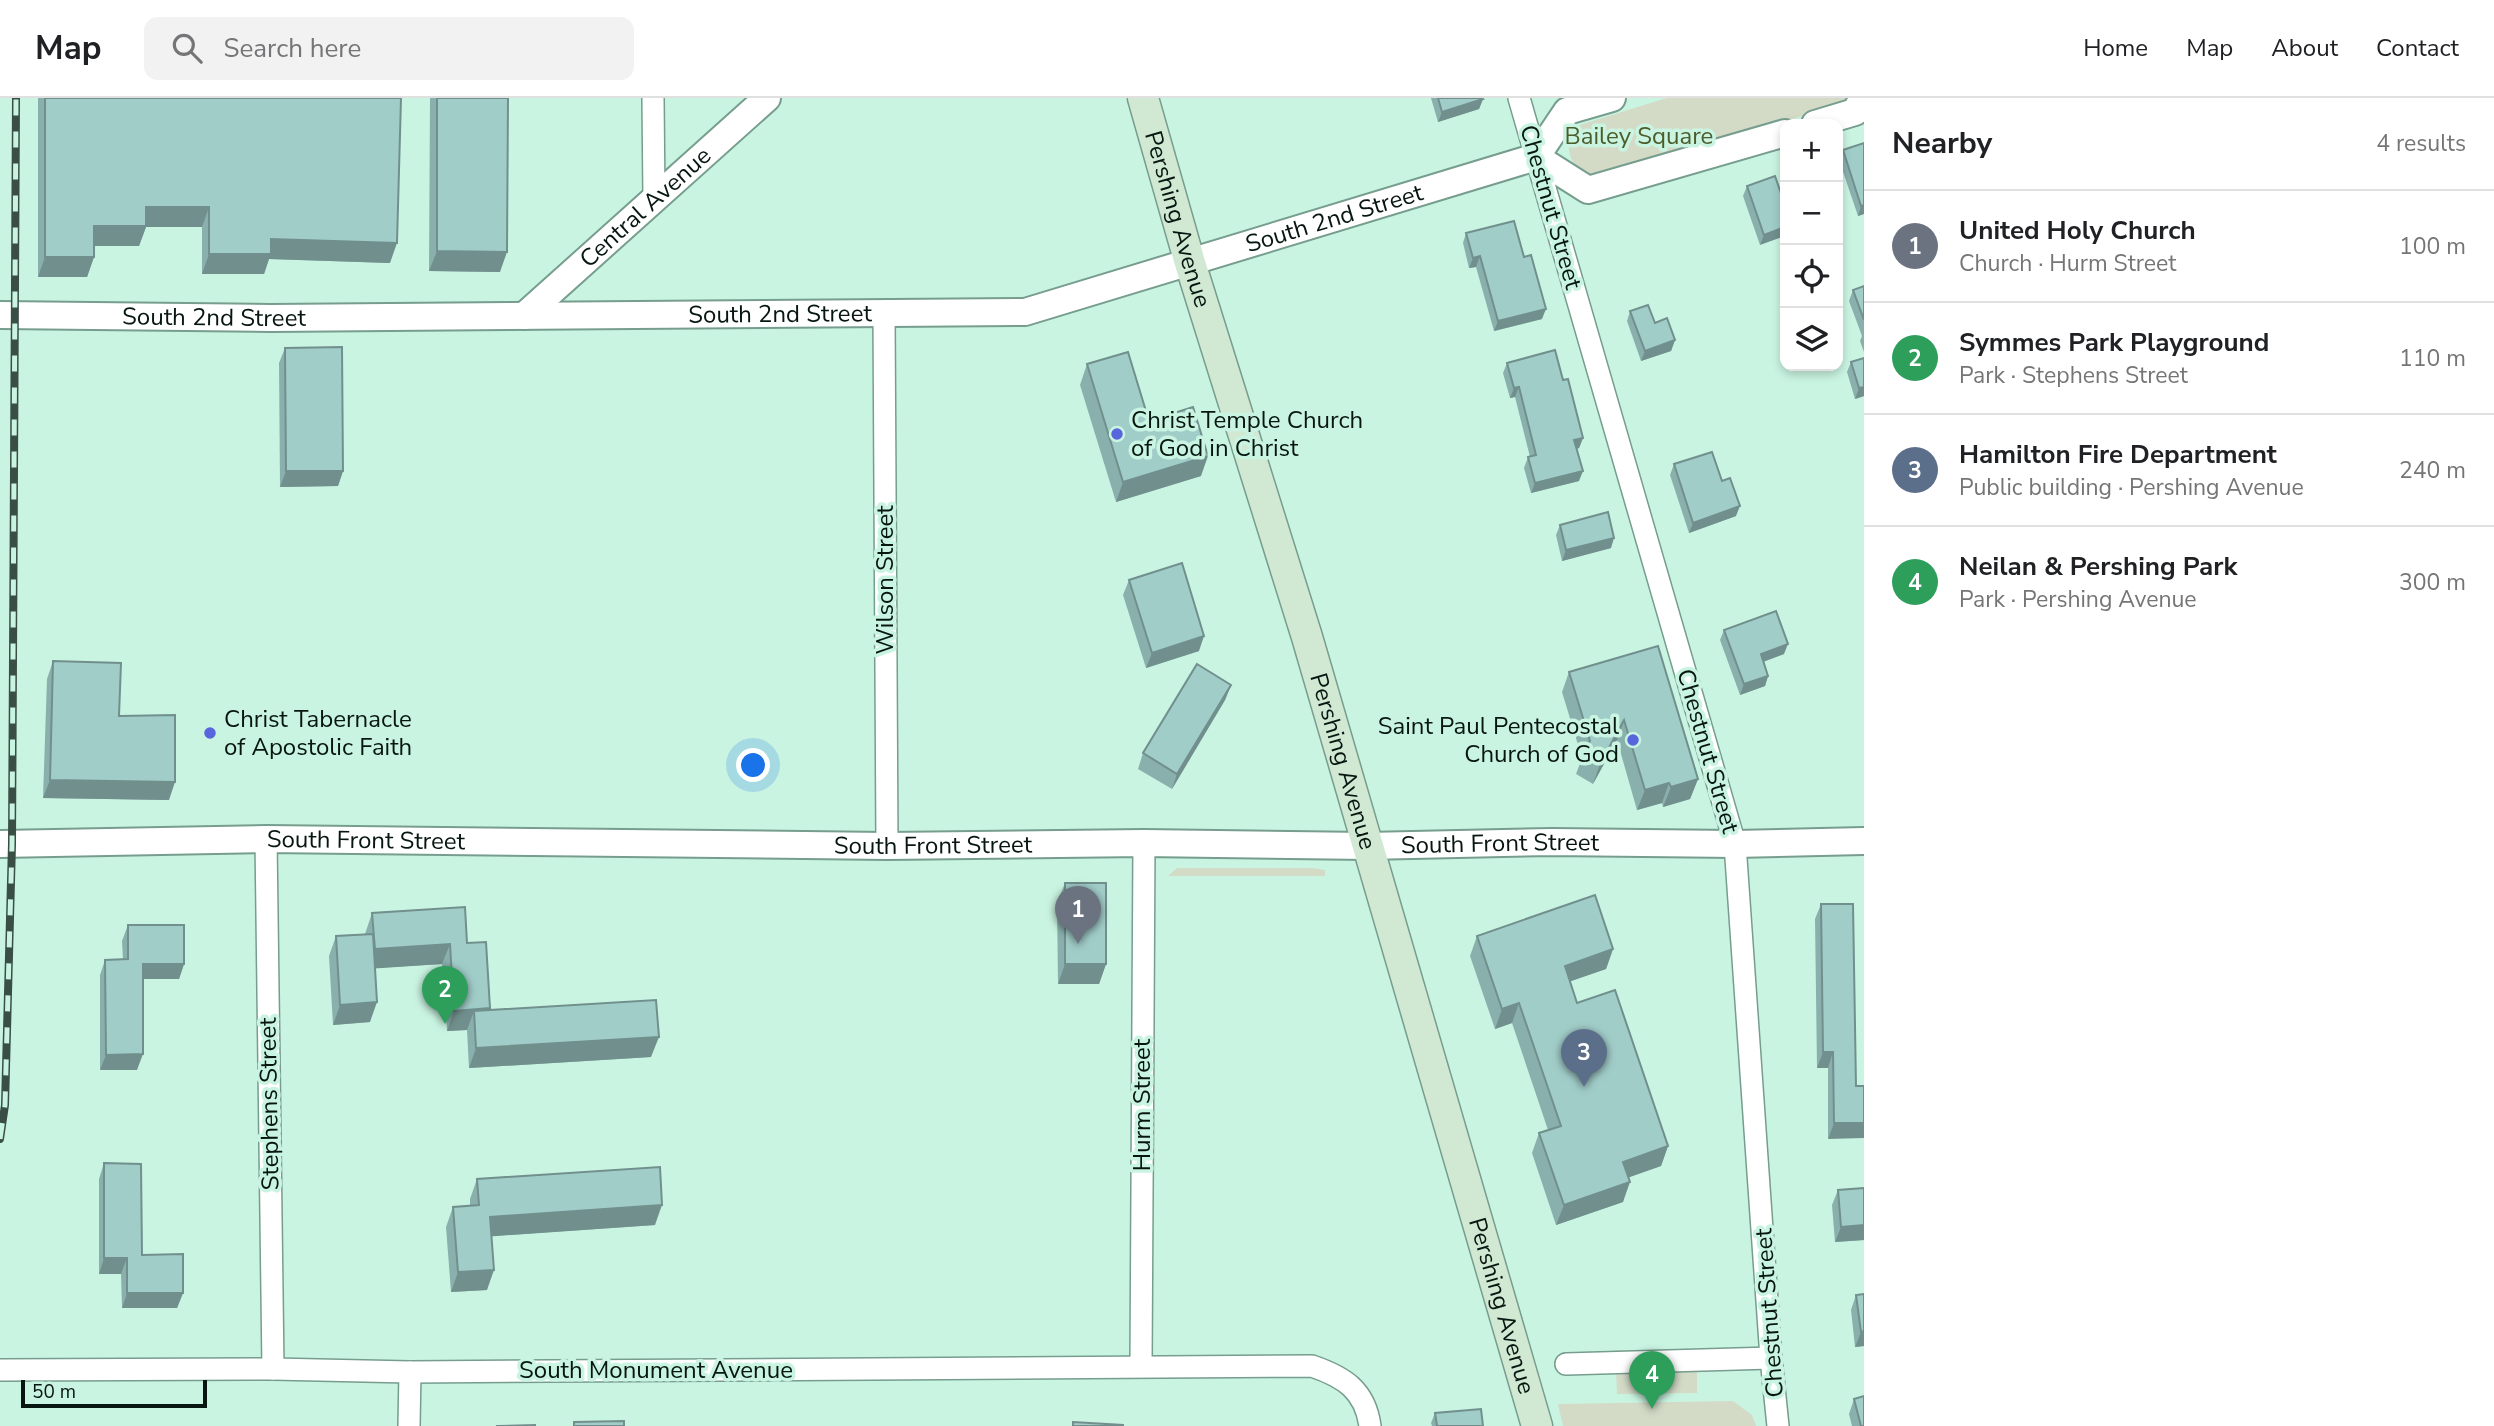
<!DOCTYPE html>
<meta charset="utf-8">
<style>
:root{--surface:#fff;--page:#f2f2f2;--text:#202124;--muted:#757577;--line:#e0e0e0;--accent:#111827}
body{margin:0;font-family:"Nunito Sans",sans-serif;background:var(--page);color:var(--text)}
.controls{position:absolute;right:21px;top:21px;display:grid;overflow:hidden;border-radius:14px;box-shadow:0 4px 10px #0003}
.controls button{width:63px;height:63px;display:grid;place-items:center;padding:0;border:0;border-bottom:2px solid var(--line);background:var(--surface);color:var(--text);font:35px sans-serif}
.scale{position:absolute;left:21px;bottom:18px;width:186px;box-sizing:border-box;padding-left:7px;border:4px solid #071610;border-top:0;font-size:19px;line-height:24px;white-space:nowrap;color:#071610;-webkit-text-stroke:5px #caf4e2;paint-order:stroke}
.you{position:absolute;left:754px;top:668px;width:24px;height:24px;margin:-18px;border:5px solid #fff;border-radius:50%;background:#1a73e8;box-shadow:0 0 0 10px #1a73e833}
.badge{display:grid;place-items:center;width:46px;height:46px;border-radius:50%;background:var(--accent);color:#fff;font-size:23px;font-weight:700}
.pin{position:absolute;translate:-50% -58px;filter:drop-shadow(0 2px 4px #0008)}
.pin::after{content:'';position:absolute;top:37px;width:24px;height:21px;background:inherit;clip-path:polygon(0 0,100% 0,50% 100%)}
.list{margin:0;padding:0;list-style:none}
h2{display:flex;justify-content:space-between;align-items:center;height:91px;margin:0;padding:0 28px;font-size:30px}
h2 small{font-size:23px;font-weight:400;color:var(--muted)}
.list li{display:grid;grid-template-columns:46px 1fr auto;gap:21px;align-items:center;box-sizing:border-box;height:112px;padding:0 28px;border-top:2px solid var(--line)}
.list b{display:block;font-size:26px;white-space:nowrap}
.list p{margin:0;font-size:23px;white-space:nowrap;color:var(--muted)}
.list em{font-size:23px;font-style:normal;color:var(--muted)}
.icon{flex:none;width:38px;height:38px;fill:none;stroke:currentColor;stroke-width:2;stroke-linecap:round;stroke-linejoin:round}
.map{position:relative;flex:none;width:1864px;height:1328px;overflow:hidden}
header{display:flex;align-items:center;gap:42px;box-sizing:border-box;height:98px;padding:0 35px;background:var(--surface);border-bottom:2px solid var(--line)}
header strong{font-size:33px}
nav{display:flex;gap:38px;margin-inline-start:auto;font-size:24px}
.search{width:490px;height:63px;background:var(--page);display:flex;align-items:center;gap:18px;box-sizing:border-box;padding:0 24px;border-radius:14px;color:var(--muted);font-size:26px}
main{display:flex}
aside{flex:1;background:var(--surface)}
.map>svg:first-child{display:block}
.green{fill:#d3dbc7}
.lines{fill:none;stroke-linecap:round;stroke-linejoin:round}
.minor-casing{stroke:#769d8d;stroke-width:24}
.tertiary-casing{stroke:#769d8d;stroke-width:30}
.secondary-casing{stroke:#769d8d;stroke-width:33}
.minor{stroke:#fff;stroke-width:21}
.tertiary{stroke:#fff;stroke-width:26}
.secondary{stroke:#d1e8d3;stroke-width:30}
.rail-casing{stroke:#394e45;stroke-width:8}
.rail{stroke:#caf4e2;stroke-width:5;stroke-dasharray:16;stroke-linecap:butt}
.wall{fill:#8ab0ad}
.shaded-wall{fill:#71908d}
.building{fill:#a1cdc9;stroke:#71908d;stroke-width:2}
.poi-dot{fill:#5766dc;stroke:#caf4e2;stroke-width:2.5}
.labels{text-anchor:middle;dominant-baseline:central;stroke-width:7;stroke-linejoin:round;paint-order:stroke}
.park-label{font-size:24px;fill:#4c5d2b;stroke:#caf4e2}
.street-label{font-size:24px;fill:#071610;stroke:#caf4e2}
.poi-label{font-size:24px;fill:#071610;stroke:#caf4e2;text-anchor:start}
</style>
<header>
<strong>Map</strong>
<div class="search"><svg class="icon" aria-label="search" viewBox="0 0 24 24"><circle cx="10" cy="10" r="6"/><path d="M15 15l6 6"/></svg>Search here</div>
<nav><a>Home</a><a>Map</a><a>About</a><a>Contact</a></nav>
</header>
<main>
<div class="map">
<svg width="1864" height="1328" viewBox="0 0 1864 1328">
<rect width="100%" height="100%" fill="#caf4e2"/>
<g class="green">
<path d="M 1667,0 L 1846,0 L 1844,5 L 1590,83 C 1570,65 1564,55 1573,29 Z"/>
<polygon points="1177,770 1313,770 1325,772 1325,778 1168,778"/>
<polygon points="1615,1252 1697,1252 1697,1295 1617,1296"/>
<polygon points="1733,1303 1752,1317 1756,1328 1563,1328 1558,1306"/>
</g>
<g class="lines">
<defs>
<g id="minor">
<polyline points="653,0 654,101"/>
<polyline points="1519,0 1735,746 1771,1260 1778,1328"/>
<polyline points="884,215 887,748"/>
<polyline points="266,741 273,1271"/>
<polyline points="1566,1266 1771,1260"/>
<polyline points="1141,1268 1144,745"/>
<path d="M 0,1272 L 273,1271 L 410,1274 L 1312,1268 C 1344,1279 1365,1292 1370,1328"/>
<polyline points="409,1328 410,1274"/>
</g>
<g id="tertiary">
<polyline points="1815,26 1855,14 1863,0"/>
<polyline points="1536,59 1588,92 1785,35"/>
<path id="s1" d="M 0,217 L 270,220 L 1025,214 L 1536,59 L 1567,13 L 1612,0"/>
<path id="s2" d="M 524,218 L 767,0"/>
<path id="s3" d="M 0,746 L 266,741 L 887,748 L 1144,745 L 1367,748 L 1552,744 L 1735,746 L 1864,743"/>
</g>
<g id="secondary">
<path id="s4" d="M 1143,0 L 1190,165 L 1307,539 L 1537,1328"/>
</g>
</defs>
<use href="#minor" class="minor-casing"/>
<use href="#tertiary" class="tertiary-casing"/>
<use href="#secondary" class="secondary-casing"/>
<use href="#minor" class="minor"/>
<use href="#tertiary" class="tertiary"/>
<use href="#secondary" class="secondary"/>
<defs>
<polyline id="rail" points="0,1041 5,1007 12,746 16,0"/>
</defs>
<use href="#rail" class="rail-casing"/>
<use href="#rail" class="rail"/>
</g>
<g class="wall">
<polygon points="38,0 401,0 390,165 269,161 264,176 202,176 202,129 146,129 139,148 94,148 94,159 87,179 38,179"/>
<polygon points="430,0 508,0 500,174 429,173"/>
<polygon points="1431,0 1482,0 1483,1 1479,11 1438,24"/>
<polygon points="1843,52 1864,116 1858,118 1839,62"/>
<polygon points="1747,88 1785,107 1760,147 1743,98"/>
<polygon points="1466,135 1524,159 1542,221 1494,233 1476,169 1469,170 1463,145"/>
<polygon points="1864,188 1864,254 1860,243 1862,238 1849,203 1853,192"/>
<polygon points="1630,213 1655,225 1675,242 1671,253 1641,263 1627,223"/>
<polygon points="285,250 343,373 338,388 280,389 279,265"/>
<polygon points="1864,260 1864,298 1855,301 1847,274 1851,264"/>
<polygon points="1507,265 1563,282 1583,340 1579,350 1577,351 1579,383 1531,395 1524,370 1528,359 1530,359 1515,299 1510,300 1503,275"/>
<polygon points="1087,266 1149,323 1201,378 1116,404 1080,287"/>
<polygon points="1674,366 1722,383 1736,418 1689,435 1670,377"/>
<polygon points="1560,427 1611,450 1562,463 1556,437"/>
<polygon points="1129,482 1199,553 1146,570 1123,497"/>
<polygon points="1724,532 1784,556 1763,564 1768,578 1765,588 1740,597 1720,542"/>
<polygon points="53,563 119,618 169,702 43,700 47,581"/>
<polygon points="1569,574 1698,681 1690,701 1663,709 1662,705 1637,712 1617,642 1593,686 1576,676 1582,660 1562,594"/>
<polygon points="1231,587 1225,602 1172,691 1138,671 1143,655"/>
<polygon points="1065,785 1106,866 1099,886 1058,886 1057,805"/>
<polygon points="1821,806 1856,988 1828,1041 1828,970 1817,970 1815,821"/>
<polygon points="372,815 467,845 490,912 651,959 469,970 467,932 447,933 442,866 375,870 370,924 333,927 329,858 336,838 365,836"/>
<polygon points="128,827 184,866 179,881 143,881 137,972 100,972 100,877 105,862 123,862 122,843"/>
<polygon points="1477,838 1613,851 1606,871 1570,883 1577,905 1668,1048 1661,1068 1628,1079 1623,1104 1556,1127 1532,1055 1539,1035 1548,1032 1512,925 1495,931 1470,858"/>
<polygon points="104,1065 142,1157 183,1195 177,1210 122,1210 121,1176 99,1176 99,1081"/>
<polygon points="477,1081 655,1127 492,1138 487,1192 451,1194 446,1129 453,1109 470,1108 470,1101"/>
<polygon points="1864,1090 1864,1142 1835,1144 1832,1107 1838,1092"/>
<polygon points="1864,1196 1864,1248 1855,1249 1851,1212 1856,1197"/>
<polygon points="1854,1301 1864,1328 1852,1328 1849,1316"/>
<polygon points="1435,1315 1483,1328 1432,1328 1431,1325"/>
</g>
<g class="shaded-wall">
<polygon points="1483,1 1479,11 1438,24 1442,14"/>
<polygon points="1864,107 1864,116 1858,118 1861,108"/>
<polygon points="146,109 209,109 202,129 146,129 139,148 87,148 94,128"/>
<polygon points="1785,129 1785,138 1760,147 1764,137"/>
<polygon points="271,141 397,145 390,165 269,161 264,176 202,176 209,156"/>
<polygon points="437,153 507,154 500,174 429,173"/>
<polygon points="1480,158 1476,169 1469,170 1473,160"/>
<polygon points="45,159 94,159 87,179 38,179"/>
<polygon points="1546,211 1542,221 1494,233 1498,223"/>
<polygon points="1675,242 1671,253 1641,263 1645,253"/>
<polygon points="1519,289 1515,299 1510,300 1514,290"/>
<polygon points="1864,289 1864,298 1855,301 1859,290"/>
<polygon points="1583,340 1579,350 1571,352 1574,342"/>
<polygon points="1208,358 1201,378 1116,404 1123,384"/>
<polygon points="286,373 343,373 338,388 280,389"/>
<polygon points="1583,373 1579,383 1531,395 1535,385"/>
<polygon points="1740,408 1736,418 1689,435 1693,425"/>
<polygon points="1614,440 1611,450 1562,463 1566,452"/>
<polygon points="1204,538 1199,553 1146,570 1152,555"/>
<polygon points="1788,546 1784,556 1757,566 1761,556"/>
<polygon points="1768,578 1765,588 1740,597 1744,586"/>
<polygon points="1231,587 1225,602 1172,691 1177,676"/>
<polygon points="1624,622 1617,642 1593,686 1600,666"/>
<polygon points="1698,681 1690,701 1663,709 1671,689"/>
<polygon points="50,682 175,684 169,702 43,700"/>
<polygon points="1669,685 1662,705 1637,712 1645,692"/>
<polygon points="450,846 442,866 367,871 375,851"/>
<polygon points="1613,851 1606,871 1557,888 1565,868"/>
<polygon points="143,866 184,866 179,881 137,881"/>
<polygon points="1065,866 1106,866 1099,886 1058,886"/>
<polygon points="377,904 370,924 333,927 340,907"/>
<polygon points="1519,905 1512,925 1495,931 1502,911"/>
<polygon points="490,910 483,931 474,913 467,932 447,933 454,913"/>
<polygon points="659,939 651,959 469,970 476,950"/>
<polygon points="1823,954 1833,954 1828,970 1817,970"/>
<polygon points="143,956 137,972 100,972 106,957"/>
<polygon points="1834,1025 1864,1025 1864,1040 1828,1041"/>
<polygon points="1668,1048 1661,1068 1616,1084 1623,1064"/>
<polygon points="1630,1084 1623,1104 1556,1127 1564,1107"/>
<polygon points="662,1107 655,1127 483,1139 490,1119"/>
<polygon points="1864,1127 1864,1142 1835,1144 1841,1129"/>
<polygon points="104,1160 127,1160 121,1176 99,1176"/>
<polygon points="494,1172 487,1192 451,1194 458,1174"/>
<polygon points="127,1195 183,1195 177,1210 122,1210"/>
<polygon points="1864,1233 1864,1248 1855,1249 1861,1234"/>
</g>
<g class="building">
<polygon points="45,0 401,0 397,145 271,141 271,156 209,156 209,109 146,109 146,128 94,128 94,159 45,159"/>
<polygon points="437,0 508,0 507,154 437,153"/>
<polygon points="1438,0 1482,0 1483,1 1442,14"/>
<polygon points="1864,45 1864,107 1861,108 1843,52"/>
<polygon points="1775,78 1785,107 1785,129 1764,137 1747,88"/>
<polygon points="1514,123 1524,159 1531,157 1546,211 1498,223 1480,158 1473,160 1466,135"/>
<polygon points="1864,188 1864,222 1853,192"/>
<polygon points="1648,207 1655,225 1667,220 1675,242 1645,253 1630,213"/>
<polygon points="342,249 343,373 286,373 285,250"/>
<polygon points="1555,252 1563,282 1568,281 1583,340 1574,342 1583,373 1535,385 1528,359 1536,357 1519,289 1514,290 1507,265"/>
<polygon points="1128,254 1149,323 1193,309 1208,358 1123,384 1087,266"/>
<polygon points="1864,260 1864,289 1859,290 1851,264"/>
<polygon points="1712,354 1722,383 1730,380 1740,408 1693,425 1674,366"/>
<polygon points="1608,414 1614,440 1566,452 1560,427"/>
<polygon points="1182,465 1204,538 1152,555 1129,482"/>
<polygon points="1776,513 1788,546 1761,556 1768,578 1744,586 1724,532"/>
<polygon points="1658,548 1698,681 1671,689 1669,685 1645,692 1624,622 1600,666 1583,656 1590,643 1569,574"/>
<polygon points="53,563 121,565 119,618 175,617 175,684 50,682"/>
<polygon points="1197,566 1231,587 1177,676 1143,655"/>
<rect x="1065" y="785" width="41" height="81"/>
<polygon points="1595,797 1613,851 1565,868 1577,905 1615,892 1668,1048 1623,1064 1630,1084 1564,1107 1539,1035 1561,1028 1519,905 1502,911 1477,838"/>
<polygon points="1821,806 1853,806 1856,988 1864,988 1864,1025 1834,1025 1833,954 1823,954"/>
<polygon points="465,809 467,845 486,844 490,910 454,913 450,846 375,851 372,815"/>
<polygon points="128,827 184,827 184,866 143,866 143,956 106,957 105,862 128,861"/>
<polygon points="373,836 377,904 340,907 336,838"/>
<polygon points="656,902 659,939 476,950 474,913"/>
<polygon points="104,1065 141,1066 142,1157 183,1156 183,1195 127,1195 127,1160 104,1160"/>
<polygon points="660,1069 662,1107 490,1119 494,1172 458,1174 453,1109 479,1107 477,1081"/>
<polygon points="1864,1090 1864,1127 1841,1129 1838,1092"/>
<polygon points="1864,1196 1864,1233 1861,1234 1856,1197"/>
<polygon points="1864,1298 1864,1328 1861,1328 1854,1301"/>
<polygon points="1481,1311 1483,1328 1437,1328 1435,1315"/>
<polygon points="624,1323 624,1328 574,1328 574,1324"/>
<polygon points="1073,1324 1123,1327 1123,1328 1073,1328"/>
<polygon points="535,1327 535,1328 496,1328"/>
</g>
<g class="poi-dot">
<circle cx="1117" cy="336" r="7"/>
<circle cx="210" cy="635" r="7"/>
<circle cx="1633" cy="642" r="7"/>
</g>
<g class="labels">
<g class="park-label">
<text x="1639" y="38">Bailey Square</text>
</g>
<g class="street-label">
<text stroke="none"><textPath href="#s2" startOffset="163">Central Avenue</textPath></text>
<text transform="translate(1551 109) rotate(74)">Chestnut Street</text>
<text stroke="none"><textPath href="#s4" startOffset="126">Pershing Avenue</textPath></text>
<text stroke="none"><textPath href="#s1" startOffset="1348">South 2nd Street</textPath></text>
<text stroke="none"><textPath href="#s1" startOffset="780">South 2nd Street</textPath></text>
<text stroke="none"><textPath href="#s1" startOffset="214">South 2nd Street</textPath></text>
<text transform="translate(885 482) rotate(-90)">Wilson Street</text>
<text transform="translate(1708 653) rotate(74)">Chestnut Street</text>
<text stroke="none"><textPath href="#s4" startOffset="693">Pershing Avenue</textPath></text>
<text stroke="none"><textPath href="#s3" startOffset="366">South Front Street</textPath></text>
<text stroke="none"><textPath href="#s3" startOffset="1500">South Front Street</textPath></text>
<text stroke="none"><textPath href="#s3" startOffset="933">South Front Street</textPath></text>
<text transform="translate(269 1006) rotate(-91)">Stephens Street</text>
<text transform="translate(1142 1007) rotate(-90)">Hurm Street</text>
<text stroke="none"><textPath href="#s4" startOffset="1260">Pershing Avenue</textPath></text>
<text transform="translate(1769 1215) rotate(-94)">Chestnut Street</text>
<text x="656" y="1272">South Monument Avenue</text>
</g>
<g class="poi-label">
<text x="1131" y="322">Christ Temple Church<tspan x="1131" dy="28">of God in Christ</tspan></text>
<text x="224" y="621">Christ Tabernacle<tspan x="224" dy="28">of Apostolic Faith</tspan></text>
<text x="1619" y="628" text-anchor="end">Saint Paul Pentecostal<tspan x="1619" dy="28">Church of God</tspan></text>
</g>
</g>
</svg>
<div class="controls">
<button>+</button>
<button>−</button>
<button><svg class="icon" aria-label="locate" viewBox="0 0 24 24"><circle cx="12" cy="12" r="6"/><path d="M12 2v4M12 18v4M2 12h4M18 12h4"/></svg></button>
<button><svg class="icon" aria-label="layers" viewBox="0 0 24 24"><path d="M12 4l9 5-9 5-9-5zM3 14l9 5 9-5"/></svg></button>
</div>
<div class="scale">50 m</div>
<div class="you"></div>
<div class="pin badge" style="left:1078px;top:846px;background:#6b7280">1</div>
<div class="pin badge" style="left:445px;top:926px;background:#2e9e5b">2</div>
<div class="pin badge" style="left:1584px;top:989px;background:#5c6f8a">3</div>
<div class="pin badge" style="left:1652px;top:1311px;background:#2e9e5b">4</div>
</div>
<aside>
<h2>Nearby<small>4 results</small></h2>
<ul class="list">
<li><span class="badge" style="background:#6b7280">1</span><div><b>United Holy Church</b><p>Church · Hurm Street</p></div><em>100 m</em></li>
<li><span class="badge" style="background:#2e9e5b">2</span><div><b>Symmes Park Playground</b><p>Park · Stephens Street</p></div><em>110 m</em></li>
<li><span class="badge" style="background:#5c6f8a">3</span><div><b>Hamilton Fire Department</b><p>Public building · Pershing Avenue</p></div><em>240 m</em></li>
<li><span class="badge" style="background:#2e9e5b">4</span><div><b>Neilan &amp; Pershing Park</b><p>Park · Pershing Avenue</p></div><em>300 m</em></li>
</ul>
</aside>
</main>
